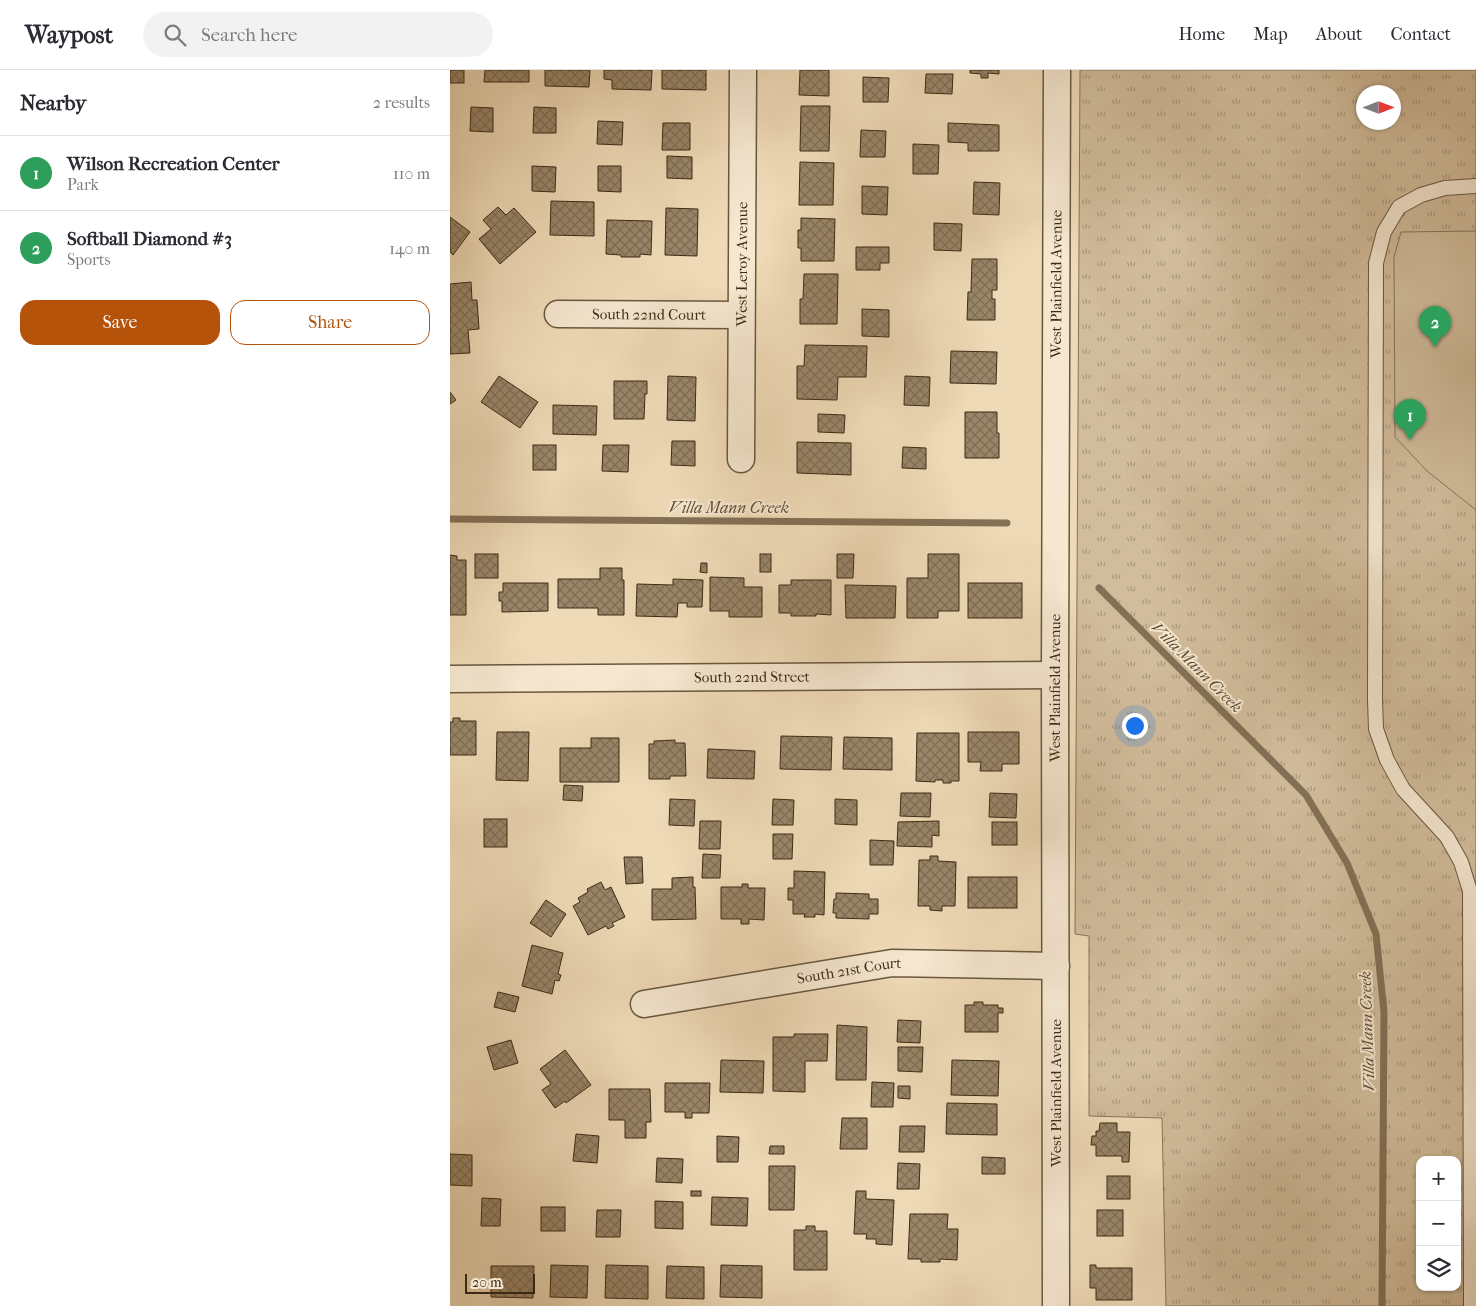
<!DOCTYPE html>
<meta charset="utf-8">
<style>
:root{--surface:#fff;--page:#f2f2f3;--text:#2b2b33;--muted:#7c7c81;--line:#e1e1e2;--accent:#b45309}
body{margin:0;font-family:"IM FELL French Canon",serif;background:var(--page);color:var(--text)}
.controls{position:absolute;right:15px;bottom:15px;display:grid;overflow:hidden;border-radius:10px;box-shadow:0 1px 4px #0004}
.controls button{width:45px;height:45px;display:grid;place-items:center;padding:0;border:0;border-bottom:1px solid var(--line);background:var(--surface);color:var(--text);font:25px sans-serif}
.compass{position:absolute;left:906px;top:15px;width:45px;height:45px;border-radius:50%;background:var(--surface);box-shadow:0 1px 4px #0004;rotate:90deg}
.scale{position:absolute;left:15px;bottom:12px;width:70px;box-sizing:border-box;padding-left:5px;border:2px solid #3c2b14;border-top:0;font-size:14px;line-height:18px;white-space:nowrap;color:#3c2b14;-webkit-text-stroke:4px #f5e7d0;paint-order:stroke}
.you{position:absolute;left:684px;top:655px;width:18px;height:18px;margin:-12px;border:4px solid #fff;border-radius:50%;background:#1a73e8;box-shadow:0 0 0 8px #1a73e833}
.badge{display:grid;place-items:center;width:32px;height:32px;border-radius:50%;background:var(--accent);color:#fff;font-size:16px;font-weight:700}
.pin{position:absolute;translate:-50% -41px;filter:drop-shadow(0 1px 2px #0008)}
.pin::after{content:'';position:absolute;top:26px;width:18px;height:15px;background:inherit;clip-path:polygon(0 0,100% 0,50% 100%)}
.list{margin:0;padding:0;list-style:none}
h2{display:flex;justify-content:space-between;align-items:center;height:65px;margin:0;padding:0 20px;font-size:21px}
h2 small{font-size:16px;font-weight:400;color:var(--muted)}
.list li{display:grid;grid-template-columns:32px 1fr auto;gap:15px;align-items:center;box-sizing:border-box;height:75px;padding:0 20px;border-top:1px solid var(--line)}
.list b{display:block;font-size:19px;white-space:nowrap}
.list p{margin:0;font-size:16px;white-space:nowrap;color:var(--muted)}
.list em{font-size:16px;font-style:normal;color:var(--muted)}
.actions{display:flex;gap:10px;padding:15px 20px}
.actions a{flex:1;padding:11px 0;border:1px solid var(--accent);border-radius:15px;text-align:center;font-size:18px;color:var(--accent)}
.actions .main{background:var(--accent);color:#fff}
.icon{flex:none;width:28px;height:28px;fill:none;stroke:currentColor;stroke-width:2;stroke-linecap:round;stroke-linejoin:round}
.map{position:relative;flex:none;width:1026px;height:1236px;overflow:hidden}
header{display:flex;align-items:center;gap:30px;box-sizing:border-box;height:70px;padding:0 25px;background:var(--surface);border-bottom:1px solid var(--line)}
header strong{font-size:24px}
nav{display:flex;gap:28px;margin-inline-start:auto;font-size:18px}
.search{width:350px;height:45px;background:var(--page);display:flex;align-items:center;gap:12px;box-sizing:border-box;padding:0 18px;border-radius:28px;color:var(--muted);font-size:19px}
main{display:flex}
aside{flex:1;background:var(--surface)}
.map>svg:first-child{display:block}
.grass{fill:url(#grass-tufts);stroke:#867458;fill-rule:evenodd}
.pitch{fill:#d1bc9b;stroke:#867458}
.lines{fill:none;stroke-linecap:round;stroke-linejoin:round}
.stream{stroke:#837055;stroke-width:7}
.building{fill:url(#building-cross-hatch);stroke:#3c2b14}
.lane-casing{stroke:#69573d;stroke-width:16}
.street-casing{stroke:#69573d;stroke-width:29}
.lane{stroke:#f5e7d0;stroke-width:14}
.street{stroke:#f5e7d0;stroke-width:26}
.labels{text-anchor:middle;dominant-baseline:central;stroke-width:4;stroke-linejoin:round;paint-order:stroke}
.street-label{font-size:15px;fill:#3c2b14;stroke:#f5e7d0}
.water-label{font-size:16px;font-style:italic;fill:#5f4e34;stroke:#f5e7d0}
</style>
<header>
<strong>Waypost</strong>
<div class="search"><svg class="icon" aria-label="search" viewBox="0 0 24 24"><circle cx="10" cy="10" r="6"/><path d="M15 15l6 6"/></svg>Search here</div>
<nav><a>Home</a><a>Map</a><a>About</a><a>Contact</a></nav>
</header>
<main>
<aside>
<h2>Nearby<small>2 results</small></h2>
<ul class="list">
<li><span class="badge" style="background:#2e9e5b">1</span><div><b>Wilson Recreation Center</b><p>Park</p></div><em>110 m</em></li>
<li><span class="badge" style="background:#2e9e5b">2</span><div><b>Softball Diamond #3</b><p>Sports</p></div><em>140 m</em></li>
</ul>
<div class="actions"><a class="main">Save</a><a>Share</a></div>
</aside>
<div class="map">
<svg width="1026" height="1236" viewBox="0 0 1026 1236">
<defs>
<pattern id="grass-tufts" width="24" height="20" patternUnits="userSpaceOnUse" patternTransform="scale(1.25)"><rect width="24" height="20" fill="#d1bc9b"/><path d="M3 7l-1-3M5 7V3M7 7l1-3M15 17l-1-3M17 17v-4M19 17l1-3" fill="none" stroke="#ab997d"/></pattern>
<pattern id="building-cross-hatch" width="8" height="8" patternUnits="userSpaceOnUse" patternTransform="scale(1.25)"><rect width="8" height="8" fill="#998669"/><path d="M0 0l8 8M0 8l8-8" fill="none" stroke="#7e6e55"/></pattern>
</defs>
<rect width="100%" height="100%" fill="#efdab7"/>
<filter id="stains"><feTurbulence type="fractalNoise" baseFrequency=".004" numOctaves="4"/><feColorMatrix values="0 0 0 0 .2 0 0 0 0 .09 0 0 0 0 .02 0 0 0 .5 -.17"/></filter>
<radialGradient id="worn" r=".72"><stop offset=".6" stop-color="#630" stop-opacity="0"/><stop offset="1" stop-color="#630" stop-opacity=".3"/></radialGradient>
<path class="grass" d="M 630,0 L 1026,0 L 1026,1236 L 716,1236 L 712,1048 L 639,1046 L 639,866 L 625,864 ZM 914,22 L 944,22 L 944,52 L 914,52 ZM 970,1090 L 1007,1090 L 1007,1217 L 970,1217 Z"/>
<polygon class="pitch" points="1026,161 1026,440 977,401 945,367 944,187 951,162"/>
<g class="lines">
<g class="stream">
<polyline points="0,449 557,453"/>
<polyline points="649,518 856,725 897,793 926,864 934,942 932,1236"/>
</g>
</g>
<g class="building">
<rect x="0" y="0" width="14" height="13"/>
<polygon points="35,0 79,0 79,12 34,12"/>
<polygon points="95,0 140,0 139,17 95,16"/>
<polygon points="154,0 202,0 201,20 162,19 162,10 154,9"/>
<polygon points="212,0 256,0 256,20 212,19"/>
<polygon points="350,0 379,0 379,26 349,25"/>
<polygon points="520,0 549,0 549,4 538,3 538,8 531,8 531,4 520,3"/>
<polygon points="476,4 503,4 502,24 475,23"/>
<polygon points="413,7 439,8 438,32 413,32"/>
<polygon points="351,36 380,36 379,81 350,81"/>
<polygon points="21,37 43,38 43,62 20,61"/>
<polygon points="84,37 106,38 106,63 83,63"/>
<polygon points="148,51 173,52 172,75 147,74"/>
<polygon points="213,53 240,53 240,80 212,80"/>
<polygon points="498,53 549,55 549,81 518,81 518,73 498,72"/>
<polygon points="411,60 436,61 435,87 410,87"/>
<polygon points="463,74 489,75 488,104 463,104"/>
<polygon points="217,86 242,87 242,109 217,108"/>
<polygon points="350,92 384,93 383,135 349,135"/>
<polygon points="82,96 106,97 105,122 82,121"/>
<polygon points="148,96 171,96 171,122 148,121"/>
<polygon points="524,112 550,113 549,145 523,144"/>
<polygon points="412,116 438,117 437,145 412,144"/>
<polygon points="101,131 144,132 144,166 100,165"/>
<polygon points="48,137 56,145 64,138 86,162 50,194 29,169 41,159 33,150"/>
<polygon points="216,138 248,139 247,186 215,185"/>
<polygon points="0,147 20,162 3,185 0,182"/>
<polygon points="351,148 385,149 384,191 351,191 351,178 348,178 348,160 351,160"/>
<polygon points="157,150 202,151 201,185 190,184 190,187 171,187 171,185 156,184"/>
<polygon points="484,153 512,154 511,181 484,180"/>
<polygon points="406,177 439,177 439,193 430,193 430,200 406,200"/>
<polygon points="522,189 547,189 547,220 542,220 542,229 545,229 545,250 517,250 518,222 521,222"/>
<polygon points="354,204 388,204 387,254 350,254 350,229 353,229"/>
<polygon points="21,212 22,230 27,230 29,259 18,260 20,283 0,284 0,214"/>
<polygon points="412,239 439,240 439,267 412,266"/>
<polygon points="355,275 417,276 416,307 388,307 387,330 347,329 347,296 354,296"/>
<polygon points="501,281 547,282 546,314 500,313"/>
<polygon points="49,306 88,332 70,358 31,332"/>
<polygon points="218,306 246,307 245,351 217,350"/>
<polygon points="455,306 480,307 479,336 454,335"/>
<polygon points="164,311 197,311 197,324 195,324 194,349 164,349"/>
<polygon points="0,322 6,330 0,334"/>
<polygon points="103,335 147,336 146,365 103,364"/>
<polygon points="515,342 547,342 547,363 549,363 549,388 515,388"/>
<polygon points="368,344 395,345 394,363 368,362"/>
<polygon points="222,371 245,371 245,396 221,395"/>
<polygon points="347,372 401,373 401,405 347,403"/>
<rect x="83" y="375" width="23" height="25"/>
<polygon points="153,375 179,375 178,402 152,401"/>
<polygon points="453,377 476,378 476,399 452,398"/>
<rect x="25" y="484" width="23" height="24"/>
<rect x="310" y="484" width="11" height="18"/>
<polygon points="387,484 404,484 403,508 387,508"/>
<polygon points="478,484 509,484 509,541 488,541 488,548 457,548 457,508 478,508"/>
<polygon points="0,485 7,486 7,490 16,490 16,545 0,545"/>
<polygon points="251,493 257,493 257,503 250,502"/>
<polygon points="150,498 172,498 172,510 174,510 174,545 148,545 148,538 108,538 108,509 150,509"/>
<polygon points="260,507 294,508 294,517 312,517 312,547 279,547 279,541 260,541"/>
<polygon points="223,509 253,510 252,537 237,537 237,533 228,533 227,547 186,546 187,514 223,515"/>
<polygon points="341,510 381,510 381,545 366,544 366,546 341,546 341,543 329,543 329,515 341,515"/>
<polygon points="53,513 98,513 98,541 52,542 52,531 49,531 49,522 53,522"/>
<rect x="518" y="513" width="54" height="35"/>
<polygon points="395,515 446,516 445,548 396,548"/>
<polygon points="3,648 10,648 10,651 26,651 26,685 0,685 0,652 3,652"/>
<polygon points="47,662 79,662 78,711 46,710"/>
<polygon points="518,662 569,662 569,694 552,694 552,701 530,701 531,692 518,692"/>
<polygon points="467,663 509,663 509,711 501,711 501,713 493,713 493,710 485,710 485,712 466,711"/>
<polygon points="331,666 382,667 381,700 330,699"/>
<polygon points="394,667 442,668 442,700 393,699"/>
<polygon points="141,668 169,668 169,712 110,712 110,678 141,678"/>
<polygon points="225,670 225,673 235,673 236,706 220,706 220,709 199,709 199,674 204,674 204,671"/>
<polygon points="258,679 305,681 304,709 257,708"/>
<polygon points="114,715 133,716 132,731 113,730"/>
<polygon points="451,723 481,723 480,747 450,746"/>
<polygon points="540,723 567,724 566,748 539,747"/>
<polygon points="220,729 245,730 244,756 219,755"/>
<polygon points="323,729 344,730 343,755 322,755"/>
<polygon points="385,729 407,730 407,755 385,754"/>
<rect x="34" y="749" width="23" height="28"/>
<polygon points="250,751 271,751 270,779 249,779"/>
<polygon points="489,751 489,766 482,765 482,777 447,776 448,752"/>
<rect x="542" y="752" width="25" height="23"/>
<polygon points="323,764 343,764 342,789 323,789"/>
<polygon points="420,770 444,771 443,795 420,795"/>
<polygon points="253,784 271,785 270,808 252,808"/>
<polygon points="480,786 488,786 488,791 506,792 505,836 492,836 492,841 480,840 480,836 468,836 469,790 480,790"/>
<polygon points="174,787 192,787 193,813 176,814"/>
<polygon points="344,801 375,802 374,845 365,844 365,847 354,847 355,844 343,844 343,830 338,830 338,818 344,818"/>
<polygon points="243,807 243,817 245,817 246,849 202,850 202,819 222,819 222,808"/>
<rect x="518" y="807" width="49" height="31"/>
<polygon points="151,812 155,820 161,817 175,847 162,853 164,856 158,859 156,856 138,865 123,836 130,832 128,828 138,822 137,819"/>
<polygon points="292,814 298,814 298,818 315,818 314,850 299,849 299,854 291,854 291,849 271,849 271,817 292,817"/>
<polygon points="386,823 419,824 419,829 428,829 428,844 419,844 419,849 386,848 386,843 383,843 384,829 386,829"/>
<polygon points="96,830 116,844 101,867 80,853"/>
<polygon points="82,875 113,883 108,904 111,905 109,911 105,910 102,924 72,916"/>
<polygon points="48,922 69,927 65,942 44,937"/>
<polygon points="524,932 533,932 533,935 548,935 548,938 553,938 553,943 548,943 548,962 515,962 515,935 524,935"/>
<polygon points="448,950 471,951 470,973 447,972"/>
<polygon points="387,955 417,957 416,1010 386,1010"/>
<polygon points="344,964 378,964 377,991 355,991 355,1022 323,1021 323,967 344,967"/>
<polygon points="61,970 68,993 44,1000 37,977"/>
<polygon points="448,977 473,977 472,1002 448,1001"/>
<polygon points="115,980 141,1015 116,1033 115,1031 105,1038 92,1020 101,1014 90,999"/>
<polygon points="271,990 314,991 313,1023 270,1022"/>
<polygon points="502,990 549,991 548,1026 501,1025"/>
<polygon points="422,1012 444,1013 443,1037 421,1037"/>
<polygon points="215,1013 260,1013 259,1043 242,1043 242,1048 235,1048 235,1042 215,1042"/>
<polygon points="448,1016 460,1016 460,1029 448,1028"/>
<polygon points="159,1019 200,1019 201,1052 196,1052 196,1068 175,1068 175,1050 159,1050"/>
<polygon points="497,1033 547,1034 547,1065 496,1064"/>
<polygon points="392,1048 417,1048 417,1079 390,1079"/>
<polygon points="650,1053 667,1053 667,1062 680,1062 679,1092 672,1092 672,1086 646,1086 646,1075 641,1075 642,1066 646,1066 646,1061 649,1061"/>
<polygon points="450,1056 475,1056 474,1082 449,1082"/>
<polygon points="126,1064 149,1066 147,1093 123,1091"/>
<polygon points="267,1066 289,1067 288,1092 267,1092"/>
<polygon points="320,1076 334,1076 334,1084 319,1084"/>
<polygon points="0,1084 22,1085 22,1116 0,1115"/>
<polygon points="532,1087 555,1088 555,1104 532,1104"/>
<polygon points="207,1088 233,1089 232,1113 206,1112"/>
<polygon points="448,1093 470,1094 469,1119 447,1119"/>
<polygon points="319,1096 345,1096 344,1140 319,1140"/>
<rect x="657" y="1106" width="23" height="23"/>
<rect x="241" y="1121" width="10" height="5"/>
<polygon points="406,1121 416,1121 416,1129 444,1130 442,1175 426,1174 426,1169 416,1169 417,1164 404,1164"/>
<polygon points="262,1127 298,1128 297,1156 261,1155"/>
<polygon points="32,1128 51,1129 50,1156 31,1156"/>
<polygon points="205,1131 233,1132 233,1159 205,1158"/>
<rect x="91" y="1137" width="24" height="24"/>
<polygon points="147,1140 171,1140 170,1167 146,1167"/>
<rect x="647" y="1140" width="26" height="26"/>
<polygon points="460,1144 498,1144 497,1159 508,1159 507,1190 490,1189 490,1192 471,1192 471,1189 458,1189"/>
<polygon points="356,1156 365,1156 365,1161 377,1161 377,1200 344,1200 344,1160 356,1160"/>
<polygon points="101,1195 138,1196 137,1228 100,1227"/>
<polygon points="156,1195 198,1196 198,1229 155,1228"/>
<polygon points="271,1195 312,1196 312,1228 270,1227"/>
<polygon points="640,1195 646,1195 646,1198 682,1198 682,1230 646,1230 646,1218 640,1218"/>
<polygon points="41,1196 84,1196 83,1228 41,1227"/>
<polygon points="217,1196 254,1197 254,1229 216,1228"/>
</g>
<g class="lines">
<defs>
<polyline id="lane" points="1021,1236 1020,821 1011,792 997,767 953,719 937,690 926,659 925,629 926,193 934,162 949,137 971,125 995,118 1026,116"/>
<g id="street">
<path id="s1" d="M 108,244 L 291,245"/>
<path id="s2" d="M 291,389 L 293,0"/>
<path id="s3" d="M 0,609 L 605,605"/>
<path id="s4" d="M 194,934 L 442,893 L 606,896"/>
<path id="s5" d="M 606,1236 L 605,605 L 607,0"/>
</g>
</defs>
<use href="#lane" class="lane-casing"/>
<use href="#street" class="street-casing"/>
<use href="#lane" class="lane"/>
<use href="#street" class="street"/>
</g>
<g class="labels">
<g class="street-label">
<text stroke="none"><textPath href="#s2" startOffset="195">West Leroy Avenue</textPath></text>
<text stroke="none"><textPath href="#s5" startOffset="1022">West Plainfield Avenue</textPath></text>
<text stroke="none"><textPath href="#s1" startOffset="91">South 22nd Court</textPath></text>
<text stroke="none"><textPath href="#s3" startOffset="302">South 22nd Street</textPath></text>
<text stroke="none"><textPath href="#s5" startOffset="618">West Plainfield Avenue</textPath></text>
<text stroke="none"><textPath href="#s4" startOffset="208">South 21st Court</textPath></text>
<text transform="translate(606 1023) rotate(-90)">West Plainfield Avenue</text>
</g>
<g class="water-label">
<text x="279" y="437">Villa Mann Creek</text>
<text transform="translate(747 597) rotate(45)">Villa Mann Creek</text>
<text transform="translate(917 961) rotate(-92)">Villa Mann Creek</text>
</g>
</g>
<rect width="100%" height="100%" filter="url(#stains)"/>
<rect width="100%" height="100%" fill="url(#worn)"/>
</svg>
<div class="controls">
<button>+</button>
<button>−</button>
<button><svg class="icon" aria-label="layers" viewBox="0 0 24 24"><path d="M12 4l9 5-9 5-9-5zM3 14l9 5 9-5"/></svg></button>
</div>
<svg class="compass" viewBox="-18 -18 36 36"><path d="M0-13l5 13h-10z" fill="#e53935"/><path d="M0 13l5-13h-10z" fill="#7c7c81"/></svg>
<div class="scale">20 m</div>
<div class="you"></div>
<div class="pin badge" style="left:960px;top:370px;background:#2e9e5b">1</div>
<div class="pin badge" style="left:985px;top:277px;background:#2e9e5b">2</div>
</div>
</main>
